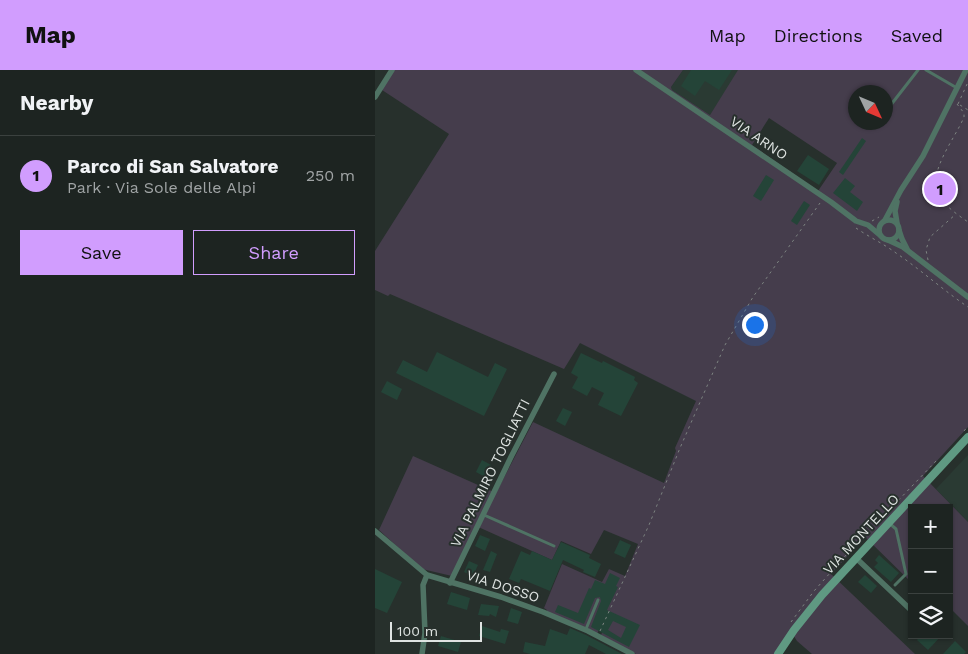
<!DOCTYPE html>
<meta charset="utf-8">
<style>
:root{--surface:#1d2421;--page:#252c2a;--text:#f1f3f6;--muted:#a0a4a5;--line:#3b413f;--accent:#d19dfe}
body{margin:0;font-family:"Work Sans",sans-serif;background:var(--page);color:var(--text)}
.controls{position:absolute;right:15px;bottom:15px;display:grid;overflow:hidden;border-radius:0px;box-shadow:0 1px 4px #0004}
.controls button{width:45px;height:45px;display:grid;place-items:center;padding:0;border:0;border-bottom:1px solid var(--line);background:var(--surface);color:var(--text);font:25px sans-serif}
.compass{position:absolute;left:473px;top:15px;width:45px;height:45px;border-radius:50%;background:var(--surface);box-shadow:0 1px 4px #0004;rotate:134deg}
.scale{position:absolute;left:15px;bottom:12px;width:92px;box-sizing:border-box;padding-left:5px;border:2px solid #dfe4e2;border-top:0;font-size:14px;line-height:18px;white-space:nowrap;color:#dfe4e2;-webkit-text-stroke:4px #27302c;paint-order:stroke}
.you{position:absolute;left:379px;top:254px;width:18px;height:18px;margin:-12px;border:4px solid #fff;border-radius:50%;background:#1a73e8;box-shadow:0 0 0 8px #1a73e833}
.badge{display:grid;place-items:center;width:32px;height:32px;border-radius:50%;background:var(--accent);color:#111;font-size:16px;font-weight:700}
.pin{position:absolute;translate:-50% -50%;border:2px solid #fff;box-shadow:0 1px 5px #0006}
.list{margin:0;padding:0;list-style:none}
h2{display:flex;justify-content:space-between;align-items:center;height:65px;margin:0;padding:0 20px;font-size:21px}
h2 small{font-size:16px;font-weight:400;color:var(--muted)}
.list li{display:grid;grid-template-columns:32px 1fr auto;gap:15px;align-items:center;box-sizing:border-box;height:80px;padding:0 20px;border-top:1px solid var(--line)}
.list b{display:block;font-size:19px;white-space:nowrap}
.list p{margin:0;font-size:16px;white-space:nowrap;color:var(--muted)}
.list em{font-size:16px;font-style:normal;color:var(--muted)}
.actions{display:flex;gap:10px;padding:15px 20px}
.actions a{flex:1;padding:11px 0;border:1px solid var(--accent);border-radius:0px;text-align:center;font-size:18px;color:var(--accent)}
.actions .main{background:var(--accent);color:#111}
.icon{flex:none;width:28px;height:28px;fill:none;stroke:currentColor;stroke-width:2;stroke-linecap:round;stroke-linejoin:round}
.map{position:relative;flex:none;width:593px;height:584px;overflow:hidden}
header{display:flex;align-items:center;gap:30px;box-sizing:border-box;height:70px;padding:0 25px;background:var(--accent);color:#111}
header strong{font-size:24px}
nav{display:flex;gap:28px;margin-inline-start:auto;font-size:18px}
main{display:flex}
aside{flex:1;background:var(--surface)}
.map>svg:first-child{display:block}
.built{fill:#2a3a33}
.green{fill:#453d4c;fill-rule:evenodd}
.building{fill:#244438;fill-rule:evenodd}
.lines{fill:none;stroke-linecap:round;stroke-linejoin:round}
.path{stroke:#7d8481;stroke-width:1;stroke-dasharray:2.5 4;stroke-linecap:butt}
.lane{stroke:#4f7364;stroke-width:3}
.street{stroke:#4f7364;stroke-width:5.5}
.secondary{stroke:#5f9982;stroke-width:8}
.labels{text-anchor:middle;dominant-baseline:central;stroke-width:4;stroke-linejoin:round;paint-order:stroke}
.street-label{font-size:14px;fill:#dfe4e2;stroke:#27302c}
</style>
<header>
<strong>Map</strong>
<nav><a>Map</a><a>Directions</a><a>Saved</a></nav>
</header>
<main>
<aside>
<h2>Nearby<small></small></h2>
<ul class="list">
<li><span class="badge">1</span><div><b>Parco di San Salvatore</b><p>Park · Via Sole delle Alpi</p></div><em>250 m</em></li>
</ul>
<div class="actions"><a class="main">Save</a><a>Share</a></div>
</aside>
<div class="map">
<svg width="593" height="584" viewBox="0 0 593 584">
<rect width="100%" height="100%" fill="#27302c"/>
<g class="built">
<polygon points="308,0 363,0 364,1 335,45 297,20 296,17"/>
<polygon points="593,385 593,452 561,419"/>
</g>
<path class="green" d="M 15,0 L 308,0 L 296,17 L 297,20 L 335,45 L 363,0 L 593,0 L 593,357 L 548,406 L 593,452 L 593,556 L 574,537 L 574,438 L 537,438 L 537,513 L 490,467 L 456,504 L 540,584 L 437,584 L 422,571 L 415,560 L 401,584 L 261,584 L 226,565 L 236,543 L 233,541 L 222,564 L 171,542 L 172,540 L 169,538 L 187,494 L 227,512 L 234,499 L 250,506 L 263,474 L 229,460 L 216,484 L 186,471 L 177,490 L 101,456 L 77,506 L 47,499 L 4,460 L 38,386 L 121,423 L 158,352 L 289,413 L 301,381 L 300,378 L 321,331 L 205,273 L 189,299 L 15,224 L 13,226 L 0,220 L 0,181 L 74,64 L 4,18 ZM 480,22 L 510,22 L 510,52 L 480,52 ZM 394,48 L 462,93 L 443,121 L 377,75 Z"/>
<g class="building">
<polygon points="316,0 357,0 344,20 330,11 320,26 306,16"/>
<polygon points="487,68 491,71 468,105 464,102"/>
<polygon points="433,85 454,99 444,115 422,101"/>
<polygon points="391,105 399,110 386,131 378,126"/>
<polygon points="470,108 480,116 475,122 488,132 482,141 458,123"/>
<polygon points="429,131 435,135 422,155 416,151"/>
<polygon points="62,282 113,307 120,293 132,299 109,346 21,303 28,290 52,302"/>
<polygon points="206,283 227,293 228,291 260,307 259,310 263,313 246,346 223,335 229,323 217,317 212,326 197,318 203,307 196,303"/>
<polygon points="12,311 27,319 22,330 6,322"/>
<polygon points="188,338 197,342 190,356 181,351"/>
<polygon points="107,390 116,395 110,407 101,402"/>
<polygon points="105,465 115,469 110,481 100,476"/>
<polygon points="245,470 256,475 250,488 239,483"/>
<polygon points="186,472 215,485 214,488 226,494 220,507 208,502 209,500 188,490 175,521 146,509 144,513 134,509 146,481 155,485 157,481 177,490"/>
<polygon points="116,481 122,484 115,502 108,500"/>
<polygon points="504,485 524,503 516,512 499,497 503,493 500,490"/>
<polygon points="94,491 103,495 98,506 89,502"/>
<polygon points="0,499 27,512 12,543 0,538"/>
<path d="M 235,503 L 245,508 L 241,516 L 243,517 L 232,540 L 265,555 L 254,577 L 216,557 L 226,531 L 225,527 L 220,528 L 209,554 L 180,542 L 183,535 L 203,543 L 214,518 L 216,519 L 220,510 L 230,514 ZM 238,551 L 251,557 L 246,568 L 233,560 Z"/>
<polygon points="490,505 502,516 496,523 483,512"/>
<polygon points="76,522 95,528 92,540 72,534"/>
<polygon points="106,534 124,536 121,547 115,544 114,546 103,545"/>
<polygon points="136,538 147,542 143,554 132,551"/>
<polygon points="107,556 125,562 126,559 134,561 130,574 104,566"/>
<polygon points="195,558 211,565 247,584 231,584 214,575 210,584 155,584 148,582 150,572 170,576 175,559 192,565"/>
<polygon points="546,565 567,565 553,580 542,570"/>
<polygon points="66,566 86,572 83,582 63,576"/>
<polygon points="580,571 591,582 589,584 568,584"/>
</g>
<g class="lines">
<g class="path">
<path d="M 582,34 L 589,43 L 589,47 C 580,69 551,103 564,126 C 571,137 583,145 593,152"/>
<polyline points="583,34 593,12"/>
<polyline points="585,35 593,40"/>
<polyline points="497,151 504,147"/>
<path d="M 481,158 C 494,167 509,174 521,183 C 546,200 568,220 593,237"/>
<polyline points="553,190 551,180 555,167 581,144"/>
<polyline points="589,361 593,356"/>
<polyline points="416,552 439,521 472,484 562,390"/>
<polyline points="225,561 274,455 305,378 350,275 378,227 445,133"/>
</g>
<g class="lane">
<polyline points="551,0 582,18"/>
<polyline points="515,36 543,0"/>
<polyline points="109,445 179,476"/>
<polyline points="514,453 521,459 531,504 520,515"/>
<polyline points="211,559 223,530"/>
</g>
<g class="street">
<polyline points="261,0 456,132 481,151 493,155 506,166"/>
<polyline points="0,27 17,0"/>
<circle cx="514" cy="160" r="10"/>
<polyline points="510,150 526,120 548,86 591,0"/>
<polyline points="522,153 520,141 522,132"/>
<polyline points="524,160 527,169 532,179"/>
<polyline points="513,170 528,177 593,227"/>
<polyline points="0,461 52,505 126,527 168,542 213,561 257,584"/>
<polyline points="481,488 537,541"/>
<polyline points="75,513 136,387 179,304"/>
<polyline points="47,584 50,563 48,515 52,505"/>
</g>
<polyline class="secondary" points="403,584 419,560 447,525 593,367"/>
</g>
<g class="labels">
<g class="street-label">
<text transform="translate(384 68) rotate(34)">VIA ARNO</text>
<text transform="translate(115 403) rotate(-64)">VIA PALMIRO TOGLIATTI</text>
<text transform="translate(486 464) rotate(-47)">VIA MONTELLO</text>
<text transform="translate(128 516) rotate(18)">VIA DOSSO</text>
</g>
</g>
</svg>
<div class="controls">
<button>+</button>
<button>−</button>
<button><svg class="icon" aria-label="layers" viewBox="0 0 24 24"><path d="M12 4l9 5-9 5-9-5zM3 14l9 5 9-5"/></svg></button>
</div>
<svg class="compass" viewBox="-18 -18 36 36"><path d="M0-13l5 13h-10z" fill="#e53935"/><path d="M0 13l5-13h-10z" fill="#a0a4a5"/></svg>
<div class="scale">100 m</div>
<div class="you"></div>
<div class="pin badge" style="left:565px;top:119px">1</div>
</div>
</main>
